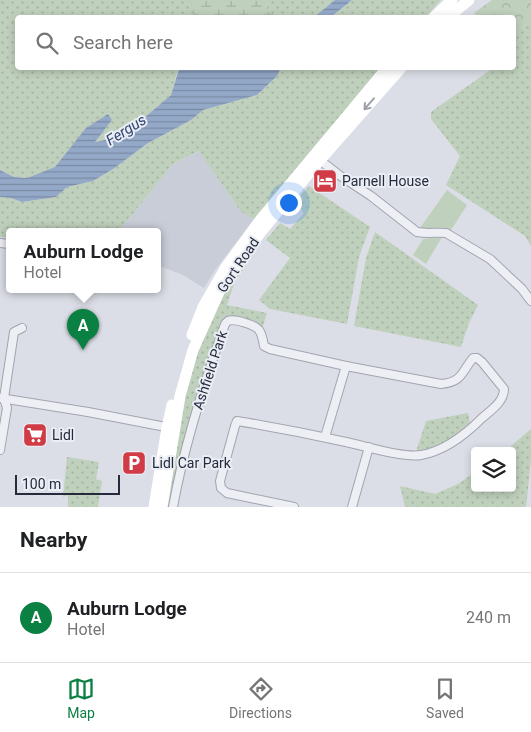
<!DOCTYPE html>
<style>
:root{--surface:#fff;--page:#f6f6f6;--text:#202124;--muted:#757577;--line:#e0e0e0;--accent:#0b8043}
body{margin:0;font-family:Roboto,sans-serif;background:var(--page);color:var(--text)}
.controls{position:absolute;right:15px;bottom:15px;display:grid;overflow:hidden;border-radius:5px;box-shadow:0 2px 8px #0003}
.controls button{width:45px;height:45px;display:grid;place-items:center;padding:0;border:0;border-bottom:1px solid var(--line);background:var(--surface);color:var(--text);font:25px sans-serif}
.scale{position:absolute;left:15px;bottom:12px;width:105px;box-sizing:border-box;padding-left:5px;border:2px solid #252b3c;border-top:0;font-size:14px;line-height:18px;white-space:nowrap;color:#252b3c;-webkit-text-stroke:4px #eaedf4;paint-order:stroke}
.you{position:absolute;left:288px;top:202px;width:18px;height:18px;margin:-12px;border:4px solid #fff;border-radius:50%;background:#1a73e8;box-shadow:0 0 0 8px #1a73e833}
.badge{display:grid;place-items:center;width:32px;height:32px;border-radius:50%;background:var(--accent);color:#fff;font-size:16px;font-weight:700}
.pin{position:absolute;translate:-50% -41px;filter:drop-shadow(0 1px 2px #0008)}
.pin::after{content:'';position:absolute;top:26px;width:18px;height:15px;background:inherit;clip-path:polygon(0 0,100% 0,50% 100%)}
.popup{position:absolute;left:6px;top:228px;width:155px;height:65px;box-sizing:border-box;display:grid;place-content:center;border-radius:5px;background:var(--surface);filter:drop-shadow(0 1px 4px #0005);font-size:16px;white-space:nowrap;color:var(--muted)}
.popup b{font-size:19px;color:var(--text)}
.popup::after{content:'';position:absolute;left:50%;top:100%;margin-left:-10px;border:10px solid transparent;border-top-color:var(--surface)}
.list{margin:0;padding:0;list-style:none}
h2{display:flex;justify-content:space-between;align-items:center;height:65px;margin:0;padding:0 20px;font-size:21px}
h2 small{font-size:16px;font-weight:400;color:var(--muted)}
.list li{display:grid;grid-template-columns:32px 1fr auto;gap:15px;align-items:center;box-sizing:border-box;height:90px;padding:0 20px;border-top:1px solid var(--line)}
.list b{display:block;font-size:19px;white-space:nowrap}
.list p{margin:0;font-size:16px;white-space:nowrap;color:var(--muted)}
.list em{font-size:16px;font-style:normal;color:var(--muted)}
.icon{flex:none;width:28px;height:28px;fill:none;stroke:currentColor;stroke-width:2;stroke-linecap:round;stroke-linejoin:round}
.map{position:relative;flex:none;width:531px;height:507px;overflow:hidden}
.search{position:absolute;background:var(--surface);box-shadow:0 2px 8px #0003;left:15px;right:15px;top:15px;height:55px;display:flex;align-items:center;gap:12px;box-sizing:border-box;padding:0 18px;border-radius:5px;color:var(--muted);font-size:19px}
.sheet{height:155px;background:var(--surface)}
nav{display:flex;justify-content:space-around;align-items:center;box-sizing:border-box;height:70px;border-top:1px solid var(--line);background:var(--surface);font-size:14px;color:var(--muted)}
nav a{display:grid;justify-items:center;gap:2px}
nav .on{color:var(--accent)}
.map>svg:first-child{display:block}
.built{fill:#c9cdd8}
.grass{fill:url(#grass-dots)}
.forest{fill:url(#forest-crowns)}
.wetland{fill:url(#wetland-marsh)}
.park{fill:#bfd0bc}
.water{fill:url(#water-rules)}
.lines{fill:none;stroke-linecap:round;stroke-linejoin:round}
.street-casing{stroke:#a1a5b0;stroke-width:10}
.street{stroke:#eeeff4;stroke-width:8}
.secondary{stroke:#fff;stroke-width:11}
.oneway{stroke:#9da0a7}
.labels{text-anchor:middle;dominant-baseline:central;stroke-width:4;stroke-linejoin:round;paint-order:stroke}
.poi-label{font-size:14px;fill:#252b3c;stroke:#eaedf4;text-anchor:start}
.street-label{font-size:14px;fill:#252b3c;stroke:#eaedf4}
.water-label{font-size:15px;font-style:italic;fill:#2e4671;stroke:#eaedf4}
</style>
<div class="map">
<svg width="531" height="507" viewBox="0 0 531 507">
<defs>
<pattern id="grass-dots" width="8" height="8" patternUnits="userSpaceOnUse" patternTransform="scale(1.25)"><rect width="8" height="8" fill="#bfd0bc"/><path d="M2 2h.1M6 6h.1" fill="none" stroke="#a4b3a2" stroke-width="1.8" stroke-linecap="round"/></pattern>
<pattern id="forest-crowns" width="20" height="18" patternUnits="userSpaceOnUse" patternTransform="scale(1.25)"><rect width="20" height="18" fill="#bfd0bc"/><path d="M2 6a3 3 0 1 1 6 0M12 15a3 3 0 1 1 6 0" fill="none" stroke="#a4b3a2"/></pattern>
<pattern id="wetland-marsh" width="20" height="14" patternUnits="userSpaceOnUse" patternTransform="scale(1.25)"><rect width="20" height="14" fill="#bfd0bc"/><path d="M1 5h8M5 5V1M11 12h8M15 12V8" fill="none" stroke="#a4b3a2"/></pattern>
<pattern id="water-rules" width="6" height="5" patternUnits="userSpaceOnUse" patternTransform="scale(1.25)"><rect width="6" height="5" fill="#94a9c8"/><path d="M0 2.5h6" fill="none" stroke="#798aa4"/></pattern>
</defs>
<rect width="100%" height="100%" fill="#dbdee6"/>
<polygon class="built" points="200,151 239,210 254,219 215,270 204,288 183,275 157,265 157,231 119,231 173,164"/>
<g class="grass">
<polygon points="0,0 335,0 314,17 18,18 18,68 183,68 178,69 171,95 144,118 126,127 120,137 95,142 112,120 108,114 55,167 27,178 14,177 0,170"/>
<polygon points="352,0 441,0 426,17 330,18"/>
<polygon points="531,22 531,246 525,236 446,185 460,156 431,119 431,112 493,68 514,68 514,31"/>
<polygon points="281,68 382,68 254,219 240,211 199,151 173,164 119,231 9,231 9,237 0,237 0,197 11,198 22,202 56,197 67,187 93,181 113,169 148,143 191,120 203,110 257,95 277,76"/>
<polygon points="309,186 370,227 359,257 347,324 270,309 259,300 290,258 266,240 280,223 290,229 304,213 299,207 300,196"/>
<polygon points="375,232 478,305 469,323 461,347 354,326 366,258"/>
<path d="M 243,264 L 246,266 L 235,281 L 227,305 L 267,313 L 262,329 L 255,323 L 222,323 L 200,382 L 179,458 L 170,507 L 164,507 C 177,434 186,358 223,292 C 228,282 236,273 243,264 Z"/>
<path d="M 468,413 L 470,423 C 452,438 440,449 416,452 L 426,421 Z"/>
<polygon points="531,429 531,460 526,507 405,507 400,486 435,494 458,484 475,472 475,488 512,488 512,451 505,451"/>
<polygon points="67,457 99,462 96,479 102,481 98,507 68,507 68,495 63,497"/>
</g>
<polygon class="forest" points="492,0 531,0 531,22 514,31 514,18 478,17 474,13"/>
<polygon class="wetland" points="191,0 273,0 265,10 277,17 193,17 194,13"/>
<g class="park">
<path d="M 447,190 L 467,205 L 451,230 C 441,226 431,229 420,228 Z"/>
<polygon points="442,237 426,264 413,255 423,239"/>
</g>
<g class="water">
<polygon points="335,0 352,0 331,17 314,17"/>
<polygon points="183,68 281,68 277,76 257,95 203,110 191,120 148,143 113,169 93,181 67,187 56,197 22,202 11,198 0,197 0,170 14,177 27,178 55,167 86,128 108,114 112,120 95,142 120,137 126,127 144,118 171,95 179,69"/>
</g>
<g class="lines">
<defs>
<g id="street">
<path d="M 316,157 L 339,175 L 371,196 L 417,232 C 427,234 436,232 446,233 L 490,259 L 522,289 L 531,301"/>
<polyline points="0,243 9,244"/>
<polyline points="0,398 88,412 171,428"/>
<polyline points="0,450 7,408 4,398 14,332 22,328"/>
<path d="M 173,507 C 184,446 203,386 224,327 C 225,324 225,323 228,321 C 234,318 255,325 259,330 C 262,334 263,340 264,346 L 270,349 L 346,366 L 325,437"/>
<path d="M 294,507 L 227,493 L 221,488 L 220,481 L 235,426 L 237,421 C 274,427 310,434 346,442 C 366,446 402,458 421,455 C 445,451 465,435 482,418 C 491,410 504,402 504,389 L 482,362 L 477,358 L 473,358 C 461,373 462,382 441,384 L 346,366"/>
<polyline points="352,507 369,447"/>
</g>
</defs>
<use href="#street" class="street-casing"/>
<use href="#street" class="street"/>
<g class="secondary">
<polyline points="433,18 452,0"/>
<polyline points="447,18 469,0"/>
<polyline points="192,335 203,307 226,267 261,219 387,68"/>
<polyline points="154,507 167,428 172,405"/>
<polyline points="162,507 180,396 193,350 220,290 260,233 320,160 401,68"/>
</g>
</g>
<defs><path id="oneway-shaft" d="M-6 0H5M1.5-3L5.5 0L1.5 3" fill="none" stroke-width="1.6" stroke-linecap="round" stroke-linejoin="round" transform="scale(1.25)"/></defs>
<use class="oneway" href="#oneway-shaft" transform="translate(369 104) rotate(131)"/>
<defs>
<symbol id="hotel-square" viewBox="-11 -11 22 22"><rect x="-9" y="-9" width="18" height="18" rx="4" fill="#d03b45" stroke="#eaedf4"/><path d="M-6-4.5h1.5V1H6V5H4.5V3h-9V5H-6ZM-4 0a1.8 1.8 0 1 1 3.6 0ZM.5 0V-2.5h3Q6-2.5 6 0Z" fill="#fff"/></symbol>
<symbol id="supermarket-square" viewBox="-11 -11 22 22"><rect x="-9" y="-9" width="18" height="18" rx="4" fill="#d03b45" stroke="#eaedf4"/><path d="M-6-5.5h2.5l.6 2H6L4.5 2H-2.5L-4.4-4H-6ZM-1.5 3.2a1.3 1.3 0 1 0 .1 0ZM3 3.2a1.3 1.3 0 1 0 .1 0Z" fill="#fff"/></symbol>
<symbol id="parking-square" viewBox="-11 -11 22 22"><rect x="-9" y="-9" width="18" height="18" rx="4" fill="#d03b45" stroke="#eaedf4"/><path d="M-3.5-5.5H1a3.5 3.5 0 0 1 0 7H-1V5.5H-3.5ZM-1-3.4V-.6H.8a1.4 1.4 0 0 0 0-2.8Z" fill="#fff"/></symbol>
</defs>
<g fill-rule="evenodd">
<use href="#hotel-square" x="311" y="167" width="28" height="28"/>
<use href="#supermarket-square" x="21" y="421" width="28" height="28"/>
<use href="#parking-square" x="120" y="449" width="28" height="28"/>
</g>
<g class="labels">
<g class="poi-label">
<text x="342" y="181">Parnell House</text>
<text x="52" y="435">Lidl</text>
<text x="152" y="463">Lidl Car Park</text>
</g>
<g class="street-label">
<text transform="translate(238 265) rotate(-56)">Gort Road</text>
<text transform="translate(210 370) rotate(-72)">Ashfield Park</text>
</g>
<g class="water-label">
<text transform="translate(126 130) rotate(-32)">Fergus</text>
</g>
</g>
</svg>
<div class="controls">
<button><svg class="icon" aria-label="layers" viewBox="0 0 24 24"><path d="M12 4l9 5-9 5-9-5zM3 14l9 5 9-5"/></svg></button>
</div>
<div class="scale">100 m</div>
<div class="you"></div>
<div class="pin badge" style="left:83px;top:350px">A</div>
<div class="popup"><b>Auburn Lodge</b>Hotel</div>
<div class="search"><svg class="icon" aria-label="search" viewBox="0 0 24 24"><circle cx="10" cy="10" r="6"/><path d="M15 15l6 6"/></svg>Search here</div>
</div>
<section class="sheet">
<h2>Nearby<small></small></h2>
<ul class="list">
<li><span class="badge">A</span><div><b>Auburn Lodge</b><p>Hotel</p></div><em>240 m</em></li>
</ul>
</section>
<nav>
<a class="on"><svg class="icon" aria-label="map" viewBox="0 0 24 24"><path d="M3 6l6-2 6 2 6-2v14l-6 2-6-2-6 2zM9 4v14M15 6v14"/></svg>Map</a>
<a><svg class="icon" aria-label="directions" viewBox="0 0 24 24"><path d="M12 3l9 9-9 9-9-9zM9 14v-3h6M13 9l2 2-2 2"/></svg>Directions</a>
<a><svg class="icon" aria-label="saved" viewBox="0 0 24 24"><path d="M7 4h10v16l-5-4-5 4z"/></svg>Saved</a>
</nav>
